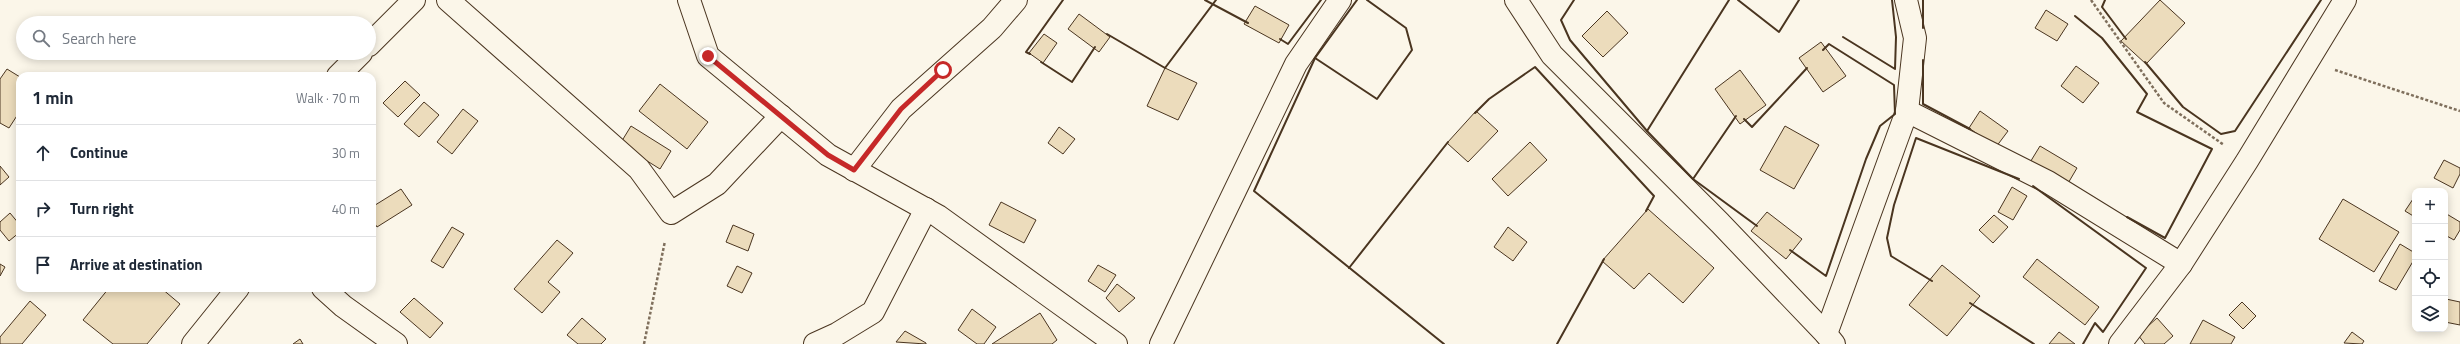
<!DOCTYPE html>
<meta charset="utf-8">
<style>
:root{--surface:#fff;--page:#f6f6f7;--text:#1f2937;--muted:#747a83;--line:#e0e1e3}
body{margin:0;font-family:"Titillium Web",sans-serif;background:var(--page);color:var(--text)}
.controls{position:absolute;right:12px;bottom:12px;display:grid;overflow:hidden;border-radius:8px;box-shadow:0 2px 10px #0003}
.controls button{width:36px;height:36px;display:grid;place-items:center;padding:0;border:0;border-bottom:1px solid var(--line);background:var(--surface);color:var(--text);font:20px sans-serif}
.stop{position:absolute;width:12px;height:12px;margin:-9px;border:3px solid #c62828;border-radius:50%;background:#fff}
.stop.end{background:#c62828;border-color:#fff;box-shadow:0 1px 4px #0008}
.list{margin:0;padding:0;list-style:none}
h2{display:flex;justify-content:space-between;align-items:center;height:52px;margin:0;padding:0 16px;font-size:17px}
h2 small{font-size:13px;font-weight:400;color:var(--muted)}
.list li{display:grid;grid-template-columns:26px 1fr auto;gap:12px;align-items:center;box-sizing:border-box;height:56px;padding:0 16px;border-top:1px solid var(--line)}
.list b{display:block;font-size:15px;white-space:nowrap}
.list em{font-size:13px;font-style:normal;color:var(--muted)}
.icon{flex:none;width:22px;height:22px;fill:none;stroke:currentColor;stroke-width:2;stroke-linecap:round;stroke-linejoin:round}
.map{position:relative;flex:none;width:2460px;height:344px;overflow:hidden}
.search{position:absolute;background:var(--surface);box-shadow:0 2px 10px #0003;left:16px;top:16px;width:360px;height:44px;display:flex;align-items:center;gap:10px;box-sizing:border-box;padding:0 14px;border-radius:22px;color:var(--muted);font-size:15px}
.panel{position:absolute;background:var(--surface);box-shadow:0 2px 10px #0003;left:16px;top:72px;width:360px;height:220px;border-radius:12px}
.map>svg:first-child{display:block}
.building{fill:#ecdcbc;stroke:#4a3520}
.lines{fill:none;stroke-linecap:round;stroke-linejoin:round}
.street-casing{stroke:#4a3520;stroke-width:24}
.path{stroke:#7f6f5c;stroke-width:2.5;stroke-dasharray:3 2;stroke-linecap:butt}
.street{stroke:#fbf6e9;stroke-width:22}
.wall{stroke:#4a3520;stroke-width:2}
.route{stroke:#c62828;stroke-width:5}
</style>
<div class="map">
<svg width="2460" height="344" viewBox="0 0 2460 344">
<rect width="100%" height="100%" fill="#fbf6e9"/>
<g class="building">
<polygon points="2160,0 2185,23 2146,64 2121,41"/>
<polygon points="1255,6 1289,25 1279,43 1244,24"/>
<polygon points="2046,10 2068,24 2057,41 2035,28"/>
<polygon points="1607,11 1628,33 1603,57 1582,36"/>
<polygon points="1079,14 1110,37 1099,52 1068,29"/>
<polygon points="1044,34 1057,43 1043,63 1029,53"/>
<polygon points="1821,42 1846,76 1823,92 1799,58"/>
<polygon points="2076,66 2099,83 2083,103 2061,86"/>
<polygon points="1165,68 1197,83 1178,120 1147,106"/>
<polygon points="7,69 20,77 20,111 9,128 0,123 0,79"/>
<polygon points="1740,70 1766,105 1740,124 1715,89"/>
<polygon points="405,81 420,95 398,117 383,103"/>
<polygon points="660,84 708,122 687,149 639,111"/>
<polygon points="424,102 439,115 419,137 404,124"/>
<polygon points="463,109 478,121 452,154 437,142"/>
<polygon points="1476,111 1498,131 1468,162 1447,143"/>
<polygon points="1980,111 2008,131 1996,147 1969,128"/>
<polygon points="631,126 671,151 660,169 620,144"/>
<polygon points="1785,126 1819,145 1794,189 1760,170"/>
<polygon points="1059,127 1075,139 1063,154 1048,143"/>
<polygon points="1530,142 1547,160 1508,196 1492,179"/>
<polygon points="2040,146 2077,168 2067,185 2029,164"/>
<polygon points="2444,160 2460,168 2460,174 2453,188 2434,178"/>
<polygon points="0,166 9,177 0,185"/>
<polygon points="2012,187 2027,196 2013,220 1998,212"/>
<polygon points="401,189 412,205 377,227 372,219 372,207"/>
<polygon points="2415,196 2415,217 2405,211"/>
<polygon points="2343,199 2399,232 2374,272 2319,239"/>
<polygon points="1001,202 1036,220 1024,243 989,225"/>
<polygon points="1648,209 1714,268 1683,303 1649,273 1634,289 1602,261"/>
<polygon points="1767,212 1802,239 1786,259 1751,231"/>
<polygon points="10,213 20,225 20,232 9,241 0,230 0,222"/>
<polygon points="2445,213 2460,222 2460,230 2454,240 2445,235"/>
<polygon points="1994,215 2008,227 1993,243 1979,230"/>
<polygon points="733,225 754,234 748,251 726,242"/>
<polygon points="452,227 464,234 443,268 431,261"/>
<polygon points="1508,227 1527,242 1513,261 1494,247"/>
<polygon points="557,240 573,253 548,282 560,292 542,313 514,289"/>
<polygon points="2400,244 2415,253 2415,258 2396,290 2379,281"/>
<polygon points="2037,259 2099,307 2085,325 2023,277"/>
<polygon points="0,264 5,267 0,276"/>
<polygon points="1098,265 1116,275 1105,292 1088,281"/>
<polygon points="1942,265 1980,296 1947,336 1909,305"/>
<polygon points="737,266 752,273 742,293 727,286"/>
<polygon points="1117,284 1135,298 1119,312 1106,298"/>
<polygon points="109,288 161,288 180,304 147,344 113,344 83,320"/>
<polygon points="414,298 443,323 430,338 400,312"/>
<polygon points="2446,299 2460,302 2460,325 2445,322"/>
<polygon points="30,301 46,315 22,344 0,344 0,337"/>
<polygon points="2242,302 2256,316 2243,329 2229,315"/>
<polygon points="972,309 996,327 984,344 977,344 958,330"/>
<polygon points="1040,313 1057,340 1052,344 992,344"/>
<polygon points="582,318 606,339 601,344 578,344 567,335"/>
<polygon points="2157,318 2173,336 2164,344 2145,344 2138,335"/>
<polygon points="2203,320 2235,337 2231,344 2190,344"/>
<polygon points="905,331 926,343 926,344 896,342"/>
<polygon points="2059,332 2075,344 2049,344"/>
<polygon points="2352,332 2364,341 2362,344 2344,343"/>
<polygon points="300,339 303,344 293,344"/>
</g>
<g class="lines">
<defs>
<g id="street">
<polyline points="448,0 639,169 671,213 717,184 781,116"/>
<polyline points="689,0 708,56 828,155 938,216 1116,344"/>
<polyline points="1516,0 1552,55 1720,223 1826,334"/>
<polyline points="369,45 414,0"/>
<polyline points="338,76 361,53"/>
<polyline points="1907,111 2048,182 2181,264"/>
<polyline points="854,170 901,109 992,28 1016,0"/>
<polyline points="323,288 343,306 396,344"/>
<polyline points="193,344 238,288"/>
<polyline points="815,344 837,334 873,312 926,209"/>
<polyline points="1161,344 1296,64 1340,0"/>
<polyline points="1834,344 1826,334 1907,111 1915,38 1906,0"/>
<polyline points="2120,344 2181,264 2247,161 2345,0"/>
</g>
</defs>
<use href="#street" class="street-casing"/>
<g class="path">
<polyline points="2091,0 2164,103 2224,145"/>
<polyline points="2335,70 2460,111"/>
<polyline points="644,344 665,241"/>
</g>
<use href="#street" class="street"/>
<g class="wall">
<polyline points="1205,0 1248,23"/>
<polyline points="1357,0 1315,58 1254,191 1444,344"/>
<polyline points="1574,0 1561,20 1570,40 1647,131 1693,179 1757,226"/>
<polyline points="1738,0 1779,32 1799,0"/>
<polyline points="1923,0 1923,28"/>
<polyline points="2105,0 2102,7 2126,39"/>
<polyline points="2075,16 2102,38 2147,94 2137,112 2212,149 2165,238 2127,217"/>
<polyline points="1107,34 1165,68 1216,0"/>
<polyline points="1843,37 1895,69 1896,37 1892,0"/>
<polyline points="1280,39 1288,44 1321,0"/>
<polyline points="1030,54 1026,52 1063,0"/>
<polyline points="1315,58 1377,99 1412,50 1406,28 1367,0"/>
<polyline points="1923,60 1923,104 1970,129"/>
<polyline points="1041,62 1072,82 1095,47"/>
<polyline points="2145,62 2183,107 2221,134 2235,131 2321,0"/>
<polyline points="1475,113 1489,99 1535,67 1654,196 1646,211"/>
<polyline points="1744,119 1752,127 1807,68"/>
<polyline points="1647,131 1729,0"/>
<polyline points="1693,179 1736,116"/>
<polyline points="2033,186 2146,268 2103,332 2095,323 2083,344"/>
<polyline points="1790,250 1826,276 1866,159 1880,126 1895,114 1894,85 1829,44 1823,50"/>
<polyline points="1349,268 1448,142"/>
<polyline points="1932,281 1891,256 1887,238 1894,205 1916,138 2019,179"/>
<polyline points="1970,303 2034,344"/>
<polyline points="1557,344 1604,259"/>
</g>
</g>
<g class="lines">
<polyline class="route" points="708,56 828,155 854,170 901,109 943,70"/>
</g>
</svg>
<div class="controls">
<button>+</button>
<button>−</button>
<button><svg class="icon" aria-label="locate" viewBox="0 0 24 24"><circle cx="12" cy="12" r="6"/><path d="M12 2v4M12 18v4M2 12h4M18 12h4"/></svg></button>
<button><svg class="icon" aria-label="layers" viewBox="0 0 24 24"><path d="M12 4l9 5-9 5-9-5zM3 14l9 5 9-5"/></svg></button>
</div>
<div class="stop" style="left:943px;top:70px"></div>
<div class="stop end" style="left:708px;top:56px"></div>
<div class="search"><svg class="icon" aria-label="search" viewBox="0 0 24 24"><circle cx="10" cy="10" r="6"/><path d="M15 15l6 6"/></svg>Search here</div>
<section class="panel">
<h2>1 min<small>Walk · 70 m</small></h2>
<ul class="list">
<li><svg class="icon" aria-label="ahead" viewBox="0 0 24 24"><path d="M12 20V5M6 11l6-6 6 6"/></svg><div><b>Continue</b></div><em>30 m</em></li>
<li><svg class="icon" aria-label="right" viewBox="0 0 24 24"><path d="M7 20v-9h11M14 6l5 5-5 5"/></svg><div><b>Turn right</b></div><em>40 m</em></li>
<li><svg class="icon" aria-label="arrive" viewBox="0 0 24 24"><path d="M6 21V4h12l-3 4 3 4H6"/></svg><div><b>Arrive at destination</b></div></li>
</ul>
</section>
</div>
